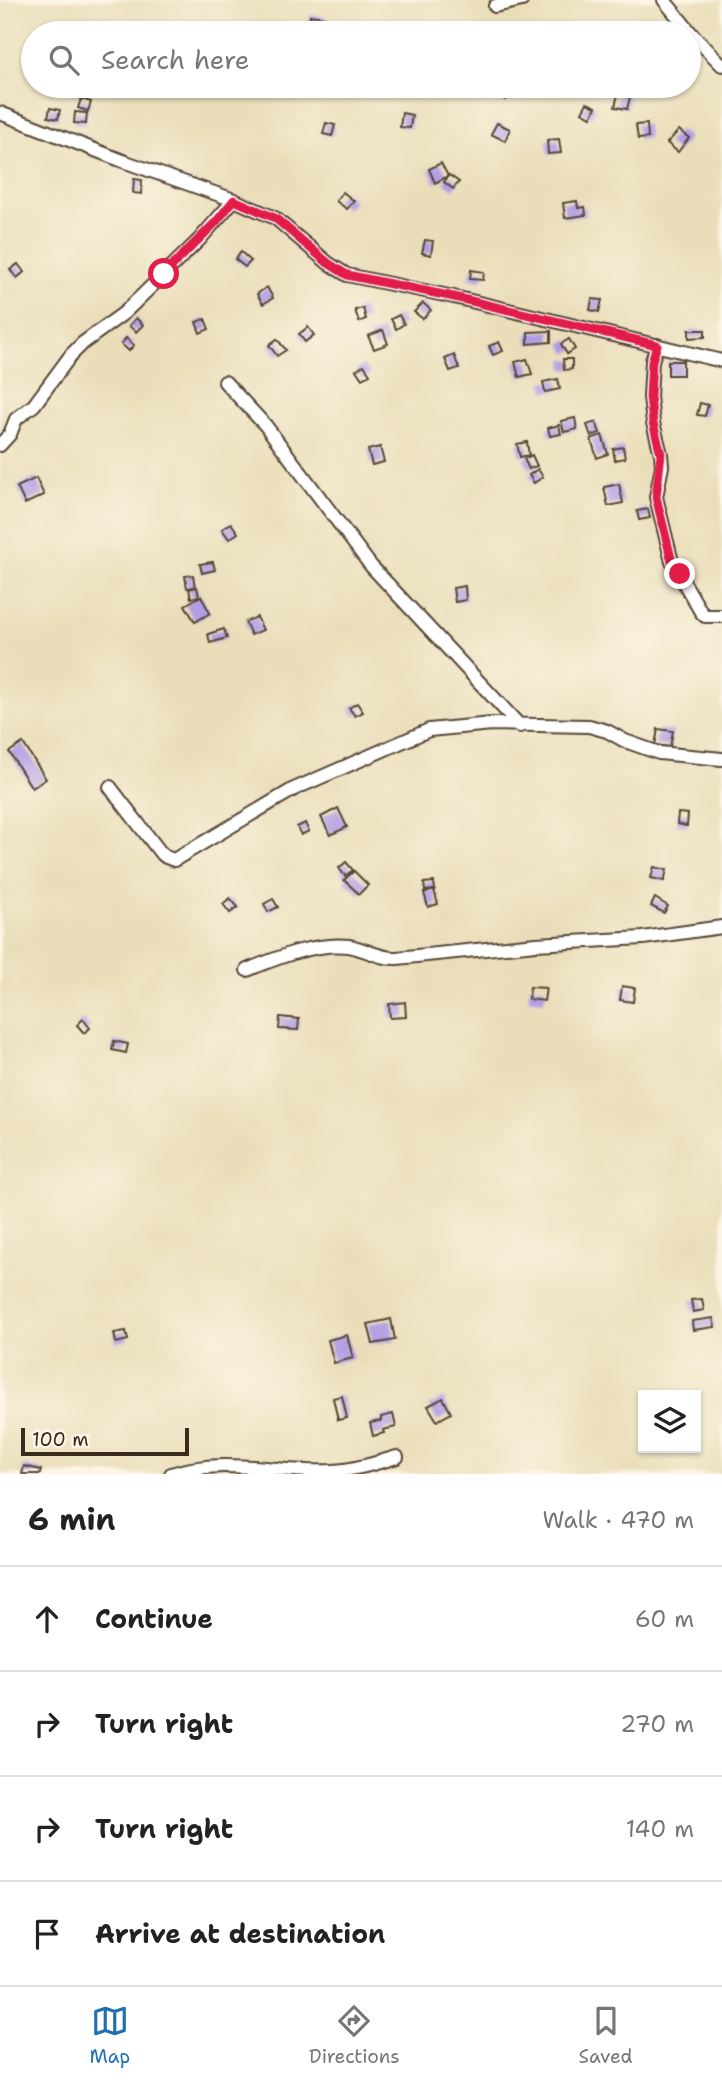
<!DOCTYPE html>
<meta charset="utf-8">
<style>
:root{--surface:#fff;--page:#f6f6f6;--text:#222;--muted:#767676;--line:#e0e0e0;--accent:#1f6fb2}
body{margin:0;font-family:"Shantell Sans",sans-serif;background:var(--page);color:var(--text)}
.controls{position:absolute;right:21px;bottom:21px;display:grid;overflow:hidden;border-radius:0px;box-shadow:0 2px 5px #0004}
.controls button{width:63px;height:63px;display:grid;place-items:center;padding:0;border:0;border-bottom:2px solid var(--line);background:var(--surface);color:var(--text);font:35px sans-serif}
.scale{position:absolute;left:21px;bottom:18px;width:168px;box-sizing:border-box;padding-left:7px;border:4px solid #3b2a1e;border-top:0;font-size:19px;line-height:24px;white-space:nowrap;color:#3b2a1e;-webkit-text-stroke:5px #fcf5e5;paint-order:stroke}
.stop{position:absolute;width:21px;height:21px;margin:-16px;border:5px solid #e11d48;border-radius:50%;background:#fff}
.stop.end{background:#e11d48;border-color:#fff;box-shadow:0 2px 7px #0008}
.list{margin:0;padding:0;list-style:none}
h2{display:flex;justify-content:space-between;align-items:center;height:91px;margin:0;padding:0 28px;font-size:30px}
h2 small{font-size:23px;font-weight:400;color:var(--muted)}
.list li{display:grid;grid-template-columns:46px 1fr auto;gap:21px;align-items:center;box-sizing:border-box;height:105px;padding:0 28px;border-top:2px solid var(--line)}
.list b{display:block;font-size:26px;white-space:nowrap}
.list em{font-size:23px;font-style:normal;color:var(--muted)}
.icon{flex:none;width:38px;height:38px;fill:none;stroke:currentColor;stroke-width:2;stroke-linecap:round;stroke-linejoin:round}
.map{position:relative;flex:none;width:722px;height:1474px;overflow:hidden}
.search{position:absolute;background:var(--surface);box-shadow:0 2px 5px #0004;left:21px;right:21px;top:21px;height:77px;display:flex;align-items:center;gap:18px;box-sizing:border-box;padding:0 24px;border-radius:38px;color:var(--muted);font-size:26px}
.sheet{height:511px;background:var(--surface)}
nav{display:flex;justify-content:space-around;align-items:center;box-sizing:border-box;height:98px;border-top:2px solid var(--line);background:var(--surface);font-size:19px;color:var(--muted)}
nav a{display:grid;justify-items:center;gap:4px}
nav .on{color:var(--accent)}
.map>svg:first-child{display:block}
.building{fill:#b09de4}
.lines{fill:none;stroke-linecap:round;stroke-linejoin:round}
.minor-casing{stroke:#554535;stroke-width:16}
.minor{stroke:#fff;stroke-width:12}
.route{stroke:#e11d48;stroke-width:9}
</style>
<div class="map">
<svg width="722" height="1474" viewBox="0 0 722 1474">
<rect width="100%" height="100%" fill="#fcf5e5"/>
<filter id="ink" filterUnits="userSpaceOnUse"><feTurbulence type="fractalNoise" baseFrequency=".0143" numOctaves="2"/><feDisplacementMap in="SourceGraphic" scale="14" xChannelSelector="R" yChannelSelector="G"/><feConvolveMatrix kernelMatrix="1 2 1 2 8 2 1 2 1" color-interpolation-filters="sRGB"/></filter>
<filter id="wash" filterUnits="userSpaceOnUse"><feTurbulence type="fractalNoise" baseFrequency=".00686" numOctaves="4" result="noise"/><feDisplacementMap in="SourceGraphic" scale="28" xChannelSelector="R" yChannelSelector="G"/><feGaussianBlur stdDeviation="1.57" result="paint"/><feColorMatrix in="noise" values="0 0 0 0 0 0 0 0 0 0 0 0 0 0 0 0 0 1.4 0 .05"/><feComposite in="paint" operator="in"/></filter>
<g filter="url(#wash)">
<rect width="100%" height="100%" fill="#eadeba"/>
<g id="blocks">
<g class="building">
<polygon points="310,15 325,17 323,33 308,33"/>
<polygon points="507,86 513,91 505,100 499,94"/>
<polygon points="618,94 630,97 627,109 615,107"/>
<polygon points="81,99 91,102 88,111 78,108"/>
<polygon points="587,103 596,107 591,117 582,112"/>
<polygon points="50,108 60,110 58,119 48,117"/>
<polygon points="75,112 87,113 86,124 74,123"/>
<polygon points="402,113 412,115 410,128 400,127"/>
<polygon points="326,123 335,125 332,136 323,134"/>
<polygon points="497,123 510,129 505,141 491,134"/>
<polygon points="647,124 648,138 638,139 636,125"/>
<polygon points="679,130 689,138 678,152 667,143"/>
<polygon points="559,139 561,153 548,154 547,140"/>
<polygon points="441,163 448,176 435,183 429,169"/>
<polygon points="449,175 459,182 453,189 444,182"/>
<polygon points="134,179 142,180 141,194 133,193"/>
<polygon points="343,192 354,201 347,209 336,201"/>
<polygon points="577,201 578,208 585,207 586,215 565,218 563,203"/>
<polygon points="425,240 433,241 431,255 422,253"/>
<polygon points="241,252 251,261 245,267 235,259"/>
<polygon points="18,264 24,272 17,278 10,270"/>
<polygon points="471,270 484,272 483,280 470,279"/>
<polygon points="267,287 273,298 263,304 257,294"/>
<polygon points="592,299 602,300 599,312 590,310"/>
<polygon points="423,303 431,310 423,319 414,312"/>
<polygon points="363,308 366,319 359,322 355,310"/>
<polygon points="399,315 404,324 396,329 391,319"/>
<polygon points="136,318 143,325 136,332 129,326"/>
<polygon points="205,319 209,329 200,333 196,322"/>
<polygon points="308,327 314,335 305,342 299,334"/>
<polygon points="383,330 388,344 374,349 368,336"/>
<polygon points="689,330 705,330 705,337 689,338"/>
<polygon points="551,331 551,342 528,344 528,332"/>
<polygon points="126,338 134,345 129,351 121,344"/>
<polygon points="277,339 286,350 277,356 269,345"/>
<polygon points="569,339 575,349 567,354 561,344"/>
<polygon points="499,342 503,351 493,355 489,346"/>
<polygon points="454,355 459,368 450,371 445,359"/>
<polygon points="527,359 532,374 519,377 515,362"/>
<polygon points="563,359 572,359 572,369 564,370"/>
<rect x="668" y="361" width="15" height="14"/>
<polygon points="364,365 370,374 362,379 356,370"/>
<polygon points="558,379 560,389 545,392 543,382"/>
<polygon points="700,403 708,405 705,416 697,415"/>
<polygon points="575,418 577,429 564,432 561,421"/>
<polygon points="596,422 600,433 591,436 587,425"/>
<polygon points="559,425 561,434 550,436 548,428"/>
<polygon points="602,435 608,454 597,458 591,439"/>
<polygon points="527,442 529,455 520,457 517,444"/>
<polygon points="380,447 384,462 372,465 368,450"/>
<polygon points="623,447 625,458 615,460 613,449"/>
<polygon points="532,455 537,466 529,469 524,459"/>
<polygon points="538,469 543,477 534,483 529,475"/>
<polygon points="36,478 44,495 25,504 17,487"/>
<polygon points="619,484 623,503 608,506 604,487"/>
<polygon points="648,509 650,518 639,520 637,511"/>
<polygon points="231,523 238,533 229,539 222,529"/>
<polygon points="213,562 215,570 202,573 200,564"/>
<polygon points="193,575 195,587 187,588 185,576"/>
<polygon points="465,586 466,600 455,602 453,588"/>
<polygon points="197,587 199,596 191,598 189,589"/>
<polygon points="201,596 210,613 195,622 185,605"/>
<polygon points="257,617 263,630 251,635 245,622"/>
<polygon points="224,629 227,638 210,643 208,634"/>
<polygon points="357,703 363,712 355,716 349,708"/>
<polygon points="658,729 673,731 670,747 655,745"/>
<polygon points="23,743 46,779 32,788 9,752"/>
<polygon points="338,808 347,827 330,835 321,817"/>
<polygon points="678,813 688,814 687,826 677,824"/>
<polygon points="305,823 309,831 301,835 297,827"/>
<polygon points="346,862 353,870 345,876 339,868"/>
<polygon points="654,867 667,870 664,881 651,878"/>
<polygon points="354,871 368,885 359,894 344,880"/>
<polygon points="434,882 435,890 425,891 424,883"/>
<polygon points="434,890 438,904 428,907 424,893"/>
<polygon points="230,898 238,907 230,913 223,904"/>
<polygon points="655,898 668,906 664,913 651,906"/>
<polygon points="273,899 278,907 268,912 264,904"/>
<polygon points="622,986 635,988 633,1002 620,1000"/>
<polygon points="530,987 546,988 544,1001 528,999"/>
<polygon points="405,1002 406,1017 390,1018 389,1004"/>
<polygon points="280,1017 299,1019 298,1030 279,1029"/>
<polygon points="83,1019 90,1028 84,1033 77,1025"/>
<polygon points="114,1041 128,1044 126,1053 112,1050"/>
<polygon points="702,1299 704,1310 693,1312 691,1300"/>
<polygon points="713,1318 715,1327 693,1330 692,1321"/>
<polygon points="391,1319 395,1340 373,1344 368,1324"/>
<polygon points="126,1331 128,1340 116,1343 114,1333"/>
<polygon points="347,1335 353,1358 334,1363 328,1340"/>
<polygon points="342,1396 347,1418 338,1420 333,1398"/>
<polygon points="443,1398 451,1413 437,1421 428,1406"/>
<polygon points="393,1414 396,1427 383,1430 384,1433 373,1436 370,1423 381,1421 381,1417"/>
<polygon points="24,1466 41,1470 40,1474 22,1474"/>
</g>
</g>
</g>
<g filter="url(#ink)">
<use href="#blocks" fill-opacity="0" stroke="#554535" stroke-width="2"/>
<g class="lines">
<defs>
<g id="minor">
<polyline points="664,0 691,33 722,65"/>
<polyline points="495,6 522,0"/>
<polyline points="0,113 123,161 234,200 275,218 328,263 347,275 454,297 722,361"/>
<polyline points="657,345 652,361 650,397 653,423 661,454 662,466 656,497 672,562 701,612 705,616 722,616"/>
<polyline points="225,382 266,426 371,566 520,726"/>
<polyline points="0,445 10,434 16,419 34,405 71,355 83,343 124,313 199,240 234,200"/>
<polyline points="110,787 160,852 166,857 174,860 294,789 429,730 492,724 589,726 607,731 625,741 659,753 722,759"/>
<path d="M 247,970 C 277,958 315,942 349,946 C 366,949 380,959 397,958 L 536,944 L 643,938 L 722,927"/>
<path d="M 171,1474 C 225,1456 279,1474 333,1471 C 355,1470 376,1463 397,1457"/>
</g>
</defs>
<use href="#minor" class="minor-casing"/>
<use href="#minor" class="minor"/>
</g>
</g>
<g class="lines" filter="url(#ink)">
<polyline class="route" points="164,274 216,222 234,200 275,218 328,263 347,275 454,297 657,345 652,361 650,397 653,423 661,454 656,497 672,562 680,574"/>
</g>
</svg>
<div class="controls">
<button><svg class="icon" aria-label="layers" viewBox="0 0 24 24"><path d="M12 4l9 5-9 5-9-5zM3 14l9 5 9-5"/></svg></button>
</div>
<div class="scale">100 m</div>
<div class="stop" style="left:164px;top:274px"></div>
<div class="stop end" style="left:680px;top:574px"></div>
<div class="search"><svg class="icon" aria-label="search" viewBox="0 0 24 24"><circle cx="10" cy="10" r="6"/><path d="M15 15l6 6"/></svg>Search here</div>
</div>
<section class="sheet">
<h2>6 min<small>Walk · 470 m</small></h2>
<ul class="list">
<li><svg class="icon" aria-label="ahead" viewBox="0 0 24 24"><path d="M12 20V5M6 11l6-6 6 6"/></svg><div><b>Continue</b></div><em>60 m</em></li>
<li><svg class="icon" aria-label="right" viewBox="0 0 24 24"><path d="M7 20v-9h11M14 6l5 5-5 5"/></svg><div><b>Turn right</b></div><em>270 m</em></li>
<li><svg class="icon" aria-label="right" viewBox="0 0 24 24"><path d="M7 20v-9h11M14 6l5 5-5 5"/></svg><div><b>Turn right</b></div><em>140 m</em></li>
<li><svg class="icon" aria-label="arrive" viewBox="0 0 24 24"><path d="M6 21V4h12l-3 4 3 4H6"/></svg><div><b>Arrive at destination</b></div></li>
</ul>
</section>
<nav>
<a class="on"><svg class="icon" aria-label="map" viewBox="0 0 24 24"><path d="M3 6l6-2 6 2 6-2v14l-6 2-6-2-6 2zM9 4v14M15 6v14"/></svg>Map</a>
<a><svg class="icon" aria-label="directions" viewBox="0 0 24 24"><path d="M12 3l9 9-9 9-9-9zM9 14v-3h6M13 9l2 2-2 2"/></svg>Directions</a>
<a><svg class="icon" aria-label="saved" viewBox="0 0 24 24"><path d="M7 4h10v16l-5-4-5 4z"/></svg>Saved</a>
</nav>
